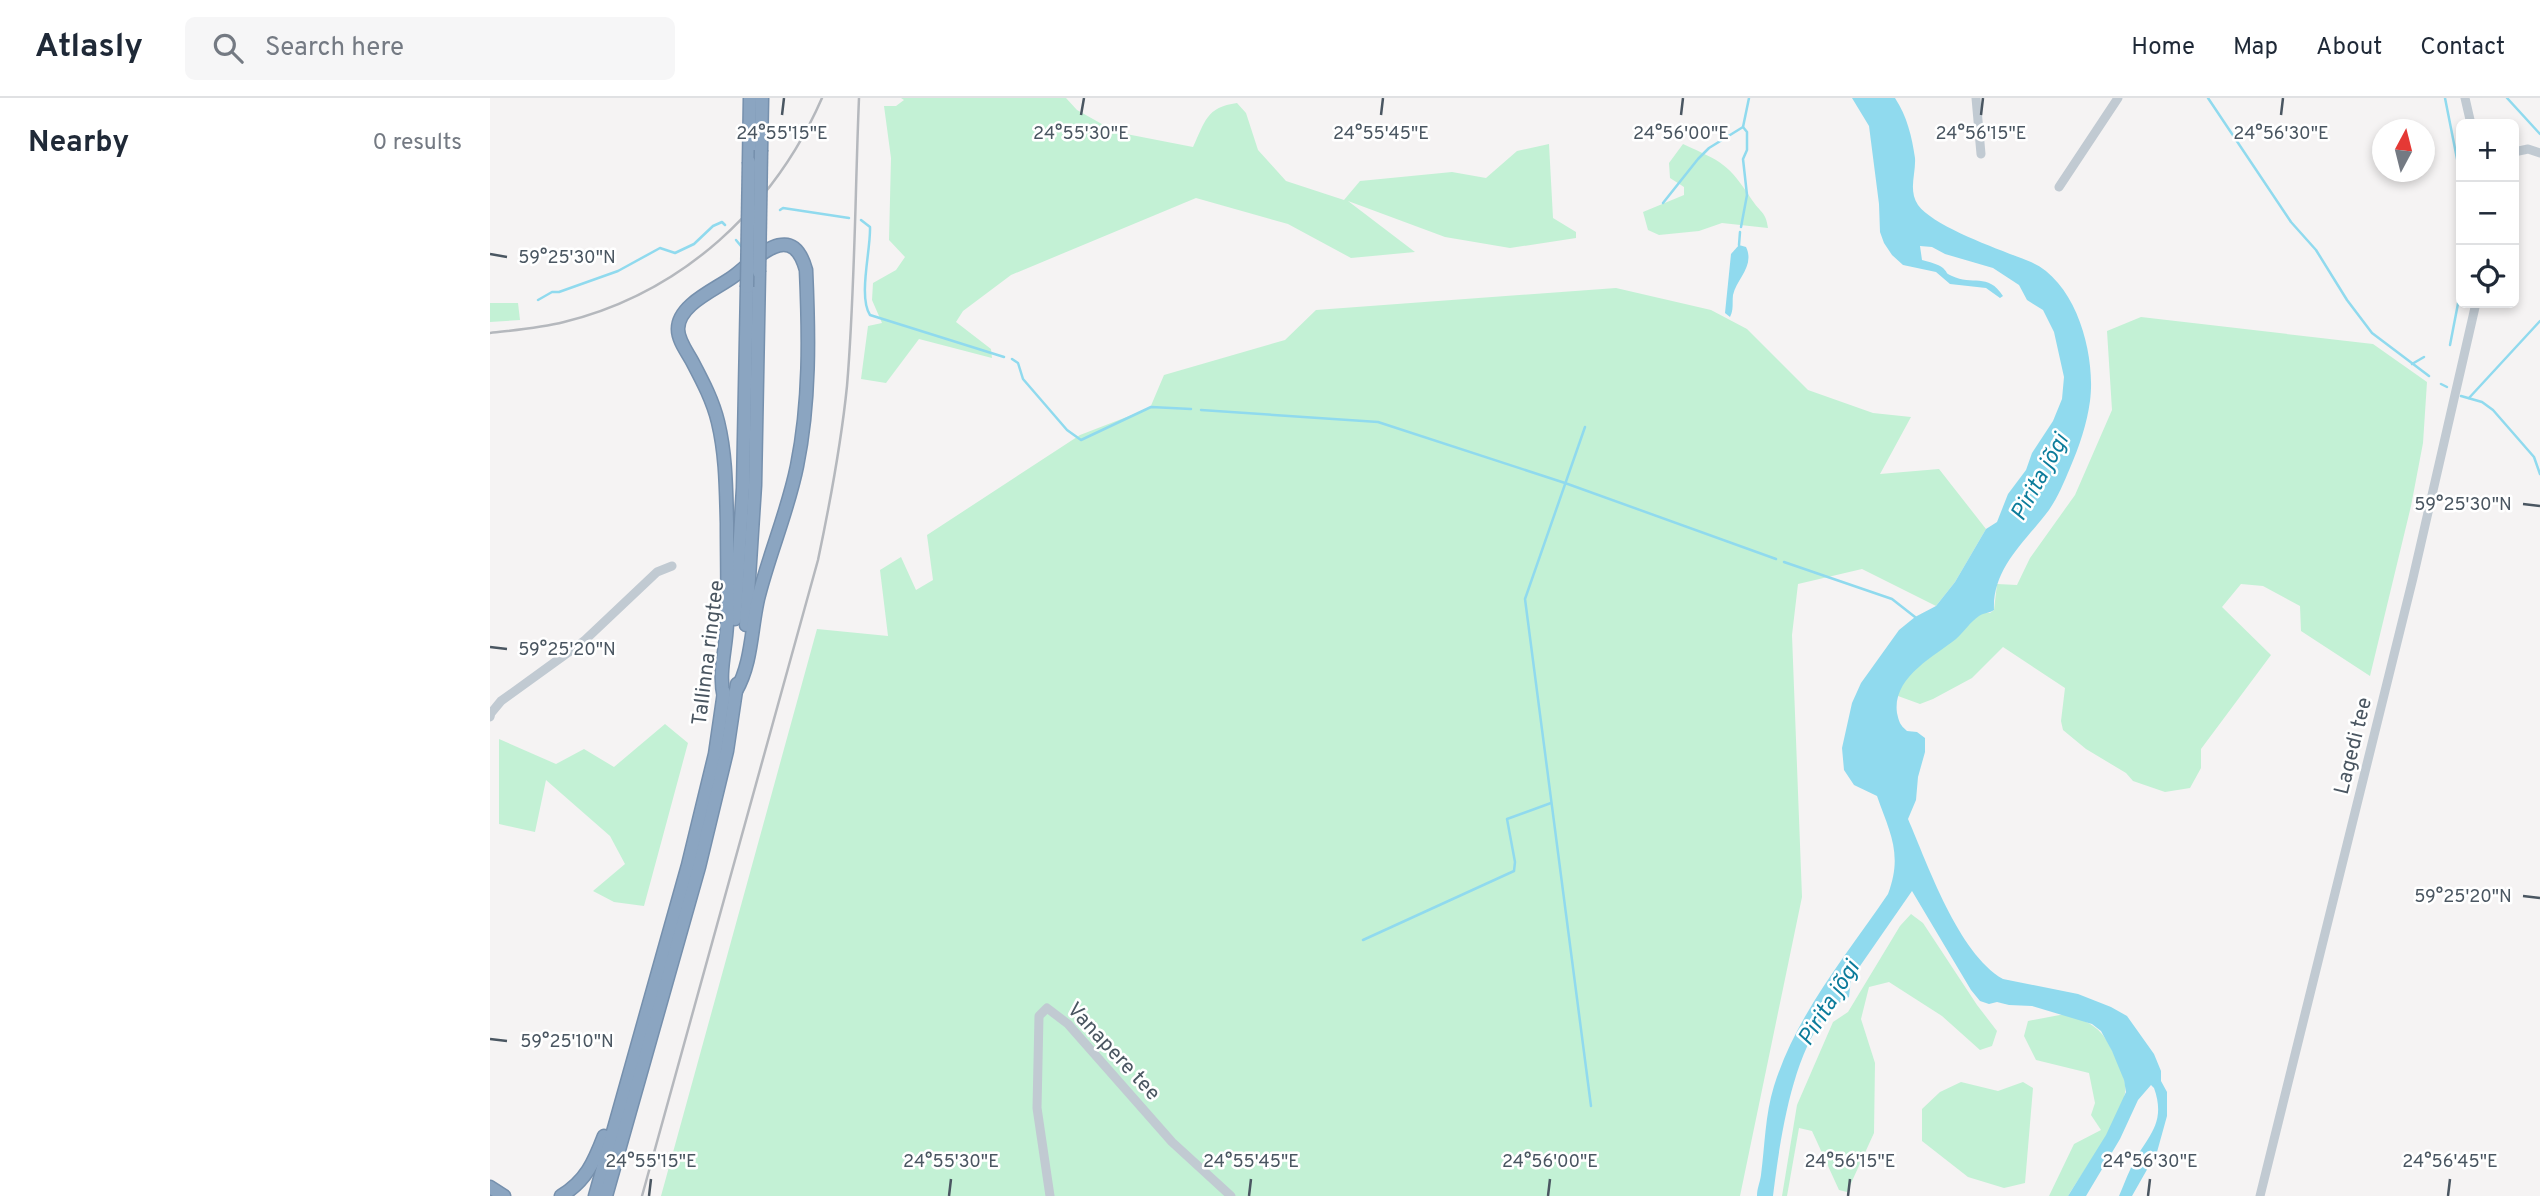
<!DOCTYPE html>
<meta charset="utf-8">
<style>
:root{--surface:#fff;--page:#f6f6f7;--text:#1f2937;--muted:#747a83;--line:#e0e1e3}
body{margin:0;font-family:Overpass,sans-serif;background:var(--page);color:var(--text)}
.controls{position:absolute;right:21px;top:21px;display:grid;overflow:hidden;border-radius:10px;box-shadow:0 4px 10px #0003}
.controls button{width:63px;height:63px;display:grid;place-items:center;padding:0;border:0;border-bottom:2px solid var(--line);background:var(--surface);color:var(--text);font:35px sans-serif}
.compass{position:absolute;left:1882px;top:21px;width:63px;height:63px;border-radius:50%;background:var(--surface);box-shadow:0 4px 10px #0003;rotate:7deg}
.list{margin:0;padding:0;list-style:none}
h2{display:flex;justify-content:space-between;align-items:center;height:91px;margin:0;padding:0 28px;font-size:30px}
h2 small{font-size:23px;font-weight:400;color:var(--muted)}
.icon{flex:none;width:38px;height:38px;fill:none;stroke:currentColor;stroke-width:2;stroke-linecap:round;stroke-linejoin:round}
.map{position:relative;flex:none;width:2050px;height:1098px;overflow:hidden}
header{display:flex;align-items:center;gap:42px;box-sizing:border-box;height:98px;padding:0 35px;background:var(--surface);border-bottom:2px solid var(--line)}
header strong{font-size:33px}
nav{display:flex;gap:38px;margin-inline-start:auto;font-size:24px}
.search{width:490px;height:63px;background:var(--page);display:flex;align-items:center;gap:18px;box-sizing:border-box;padding:0 24px;border-radius:10px;color:var(--muted);font-size:26px}
main{display:flex}
aside{flex:1;background:var(--surface)}
.map>svg:first-child{display:block}
.green{fill:#c3f1d5}
.water{fill:#90daee}
.lines{fill:none;stroke-linecap:round;stroke-linejoin:round}
.stream{stroke:#90daee;stroke-width:2.5}
.highway-casing{stroke:#7690ad;stroke-width:15}
.minor{stroke:#c1cad2;stroke-width:9}
.highway{stroke:#8ba5c1;stroke-width:12}
.rail{stroke:#b5b8bd;stroke-width:2.5}
.highway-bridge-casing{stroke:#7690ad;stroke-width:15;stroke-linecap:butt}
.highway-bridge{stroke:#8ba5c1;stroke-width:12}
.ticks{fill:none;stroke:#4a5661;stroke-width:2.5}
.labels{text-anchor:middle;dominant-baseline:central;stroke-width:5;stroke-linejoin:round;paint-order:stroke}
.street-label{font-size:21px;fill:#4a5661;stroke:#fff}
.water-label{font-size:23px;font-style:italic;fill:#0c7c9b;stroke:#fff}
.ticks-label{font-size:18px;text-anchor:middle;fill:#4a5661;stroke:#fff;stroke-width:5;stroke-linejoin:round;paint-order:stroke}
</style>
<header>
<strong>Atlasly</strong>
<div class="search"><svg class="icon" aria-label="search" viewBox="0 0 24 24"><circle cx="10" cy="10" r="6"/><path d="M15 15l6 6"/></svg>Search here</div>
<nav><a>Home</a><a>Map</a><a>About</a><a>Contact</a></nav>
</header>
<main>
<aside>
<h2>Nearby<small>0 results</small></h2>
<ul class="list">
</ul>
</aside>
<div class="map">
<svg width="2050" height="1098" viewBox="0 0 2050 1098">
<rect width="100%" height="100%" fill="#f5f3f3"/>
<g class="green">
<path d="M 411,0 L 576,0 L 587,12 L 626,34 L 703,49 C 715,24 716,9 747,5 L 756,15 L 768,52 L 796,83 L 854,102 L 870,83 L 962,74 L 996,80 L 1027,53 L 1059,46 L 1063,120 L 1086,134 L 1086,140 L 1020,150 L 955,139 L 858,103 L 925,154 L 861,160 L 798,126 L 706,100 L 521,177 L 473,213 L 466,224 L 501,251 L 502,260 L 429,241 L 396,285 L 371,281 L 378,228 L 392,225 L 382,202 L 383,185 L 406,172 L 415,159 L 399,142 L 401,60 L 394,8 L 406,8 L 414,2 Z"/>
<path d="M 1193,46 C 1232,64 1238,65 1262,102 C 1270,114 1276,114 1278,130 L 1232,125 L 1209,133 L 1169,137 L 1158,132 L 1153,114 L 1194,97 L 1194,89 L 1180,80 L 1179,65 Z"/>
<polygon points="1126,190 1221,212 1257,231 1318,292 1383,315 1421,319 1390,376 1449,371 1496,431 1465,484 1446,508 1372,471 1308,486 1302,537 1312,799 1250,1098 171,1098 327,531 398,538 390,472 411,459 426,492 443,482 437,437 590,337 660,310 674,277 795,242 826,212"/>
<polygon points="0,205 28,205 30,222 0,224"/>
<polygon points="1651,219 1883,246 1937,284 1933,345 1921,408 1880,578 1811,533 1810,508 1773,488 1751,486 1732,509 1781,557 1711,651 1711,670 1700,690 1675,694 1643,683 1636,675 1596,651 1573,632 1571,623 1575,590 1513,549 1482,580 1443,601 1430,606 1408,598 1412,549 1461,510 1500,515 1504,512 1507,486 1527,487 1540,460 1585,397 1622,312 1617,233"/>
<polygon points="175,626 198,645 154,808 124,804 103,793 135,766 120,738 56,682 45,734 9,726 9,641 66,666 94,651 124,669"/>
<polygon points="1421,816 1433,825 1487,907 1507,933 1502,948 1490,952 1452,918 1399,884 1379,889 1371,921 1385,965 1384,1035 1357,1094 1349,1092 1322,1033 1309,1030 1297,1098 1292,1098 1307,1007 1343,924 1358,914 1410,828"/>
<path d="M 1575,916 C 1604,925 1613,931 1625,959 C 1630,969 1637,984 1635,995 C 1632,1020 1592,1075 1578,1098 L 1559,1098 L 1584,1046 L 1611,1032 L 1601,1017 L 1605,1005 L 1599,975 L 1546,962 L 1534,938 L 1538,923 Z"/>
<polygon points="1471,984 1508,993 1533,984 1543,990 1535,1085 1514,1090 1478,1079 1432,1043 1432,1011 1450,994"/>
</g>
<g class="water">
<path d="M 1362,0 L 1405,0 C 1417,18 1422,39 1425,60 C 1426,76 1418,92 1428,107 C 1445,130 1514,153 1541,164 C 1587,184 1606,258 1600,303 C 1597,326 1589,349 1580,370 C 1574,384 1568,399 1559,412 C 1536,443 1502,470 1504,512 C 1498,516 1495,514 1489,518 C 1480,524 1474,534 1466,541 C 1443,559 1402,580 1407,615 C 1409,624 1410,627 1417,633 L 1427,634 L 1435,640 L 1435,654 L 1428,679 L 1426,702 L 1418,721 C 1438,767 1468,855 1513,881 L 1588,896 L 1621,909 L 1637,918 L 1664,956 L 1671,973 L 1671,983 L 1677,994 L 1677,1018 L 1667,1054 L 1642,1098 L 1629,1098 C 1633,1089 1636,1080 1640,1072 C 1653,1041 1678,1029 1664,990 L 1661,987 L 1648,1002 L 1630,1041 L 1596,1098 L 1578,1098 L 1616,1037 L 1636,994 L 1634,982 L 1622,953 L 1611,933 L 1602,926 L 1542,908 L 1519,907 L 1507,904 L 1499,906 L 1490,903 L 1481,892 L 1422,793 L 1361,881 L 1359,899 C 1304,925 1290,1044 1283,1098 L 1267,1098 C 1267,1090 1270,1085 1271,1077 C 1275,1047 1275,1017 1284,988 C 1307,915 1356,858 1398,796 C 1413,756 1400,735 1387,698 L 1364,687 L 1354,672 L 1352,650 L 1362,605 L 1371,585 L 1409,532 L 1425,519 L 1446,508 L 1465,484 L 1496,431 L 1507,424 L 1518,396 L 1536,372 L 1542,355 L 1563,323 L 1572,301 L 1574,279 L 1564,234 L 1553,212 L 1537,202 L 1529,187 L 1503,170 L 1455,156 L 1442,149 L 1430,148 L 1432,162 C 1439,164 1448,166 1453,170 C 1459,176 1455,175 1462,178 C 1482,188 1498,174 1513,198 L 1510,200 L 1496,190 L 1460,186 L 1446,174 L 1413,167 L 1402,157 L 1394,145 L 1390,134 L 1389,106 L 1379,28 Z"/>
<path d="M 1249,147 L 1256,149 C 1265,168 1247,180 1243,197 C 1242,205 1244,211 1240,219 L 1235,215 L 1241,156 Z"/>
</g>
<g class="lines">
<g class="stream">
<polyline points="1718,0 1801,124 1826,152 1857,202 1882,235 1939,278"/>
<polyline points="1955,0 1971,81"/>
<polyline points="2017,0 2050,36"/>
<polyline points="1173,105 1208,61 1219,50 1253,29 1259,0"/>
<polyline points="290,112 293,110 359,120"/>
<path d="M 371,122 L 380,129 C 381,151 368,199 380,217 L 514,259"/>
<polyline points="1251,129 1257,97 1253,61 1257,52 1257,34 1253,29"/>
<polyline points="246,142 251,148 253,146"/>
<polyline points="1249,147 1250,134"/>
<polyline points="48,202 62,194 69,194 128,173 170,150 185,155 204,146 223,128 232,124 235,127"/>
<polyline points="1960,247 1971,190"/>
<polyline points="522,261 528,265 533,281 577,332 591,342 661,309 701,311"/>
<polyline points="1922,266 1934,259"/>
<polyline points="1951,286 1957,289"/>
<polyline points="1971,298 1992,304 2003,312 2044,359 2050,376"/>
<polyline points="1979,300 2050,223"/>
<polyline points="711,312 888,324 1075,385 1286,461"/>
<polyline points="1095,329 1035,501 1101,1008"/>
<polyline points="1294,464 1402,501 1425,519"/>
<polyline points="873,842 1024,773 1025,764 1017,721 1061,705"/>
</g>
<defs>
<g id="highway">
<polyline points="271,52 272,0"/>
<polyline points="259,64 260,0"/>
<polyline points="245,521 253,390 257,189"/>
<polyline points="256,527 265,387 269,174"/>
<path d="M 234,600 C 228,575 236,552 237,526 C 238,492 237,459 237,425 C 236,391 236,357 228,324 C 223,303 213,284 203,265 C 198,255 188,243 188,231 C 188,206 227,191 244,178 C 267,160 302,121 316,172 C 319,238 320,304 307,368 C 298,413 279,456 268,501 C 261,532 262,565 246,593"/>
<polyline points="0,1089 14,1098"/>
<path d="M 71,1098 C 96,1083 104,1064 114,1038"/>
<polyline points="105,1098 198,767 225,656 234,594"/>
<polyline points="116,1098 209,769 237,653 247,586"/>
</g>
</defs>
<use href="#highway" class="highway-casing"/>
<g class="minor">
<polyline points="1486,0 1491,56"/>
<polyline points="1975,0 1981,26"/>
<polyline points="2024,54 2038,51 2050,55"/>
<polyline points="1569,89 1628,0"/>
<polyline points="0,619 1,615 11,603 94,543 167,474 182,468"/>
<polyline points="560,1098 547,1010 549,918 557,910 578,926 682,1044 741,1098"/>
<polyline points="1770,1098 1923,480 1986,205"/>
</g>
<use href="#highway" class="highway"/>
<g class="rail">
<path d="M 0,235 C 25,232 50,230 74,224 C 192,195 284,110 332,0"/>
<path d="M 152,1098 L 328,462 C 340,405 351,347 357,288 C 365,193 365,96 369,0"/>
</g>
<defs>
<g id="highway-bridge">
<polyline points="269,174 271,52"/>
<polyline points="257,189 259,64"/>
</g>
</defs>
<use href="#highway-bridge" class="highway-bridge-casing"/>
<use href="#highway-bridge" class="highway-bridge"/>
</g>
<path class="ticks" d="M 292,17 L 294,0M 591,17 L 594,0M 891,17 L 893,0M 1191,17 L 1193,0M 1491,17 L 1493,0M 1791,17 L 1793,0M 0,156 L 17,159M 2033,406 L 2050,408M 0,549 L 17,551M 2033,798 L 2050,800M 0,941 L 17,943M 159,1098 L 161,1081M 459,1098 L 461,1081M 759,1098 L 761,1081M 1058,1098 L 1060,1081M 1358,1098 L 1360,1081M 1658,1098 L 1660,1081M 1958,1098 L 1960,1081"/>
<g class="labels">
<g class="street-label">
<text transform="translate(219 555) rotate(-83)">Tallinna ringtee</text>
<text transform="translate(1864 648) rotate(-76)">Lagedi tee</text>
<text transform="translate(623 954) rotate(47)">Vanapere tee</text>
</g>
<g class="water-label">
<text transform="translate(1551 380) rotate(-61)">Pirita jõgi</text>
<text transform="translate(1340 906) rotate(-58)">Pirita jõgi</text>
</g>
</g>
<g class="ticks-label">
<text x="292" y="41">24°55'15"E</text>
<text x="591" y="41">24°55'30"E</text>
<text x="891" y="41">24°55'45"E</text>
<text x="1191" y="41">24°56'00"E</text>
<text x="1491" y="41">24°56'15"E</text>
<text x="1791" y="41">24°56'30"E</text>
<text x="77" y="165">59°25'30"N</text>
<text x="1973" y="412">59°25'30"N</text>
<text x="77" y="557">59°25'20"N</text>
<text x="1973" y="804">59°25'20"N</text>
<text x="77" y="949">59°25'10"N</text>
<text x="161" y="1069">24°55'15"E</text>
<text x="461" y="1069">24°55'30"E</text>
<text x="761" y="1069">24°55'45"E</text>
<text x="1060" y="1069">24°56'00"E</text>
<text x="1360" y="1069">24°56'15"E</text>
<text x="1660" y="1069">24°56'30"E</text>
<text x="1960" y="1069">24°56'45"E</text>
</g>
</svg>
<div class="controls">
<button>+</button>
<button>−</button>
<button><svg class="icon" aria-label="locate" viewBox="0 0 24 24"><circle cx="12" cy="12" r="6"/><path d="M12 2v4M12 18v4M2 12h4M18 12h4"/></svg></button>
</div>
<svg class="compass" viewBox="-18 -18 36 36"><path d="M0-13l5 13h-10z" fill="#e53935"/><path d="M0 13l5-13h-10z" fill="#747a83"/></svg>
</div>
</main>
